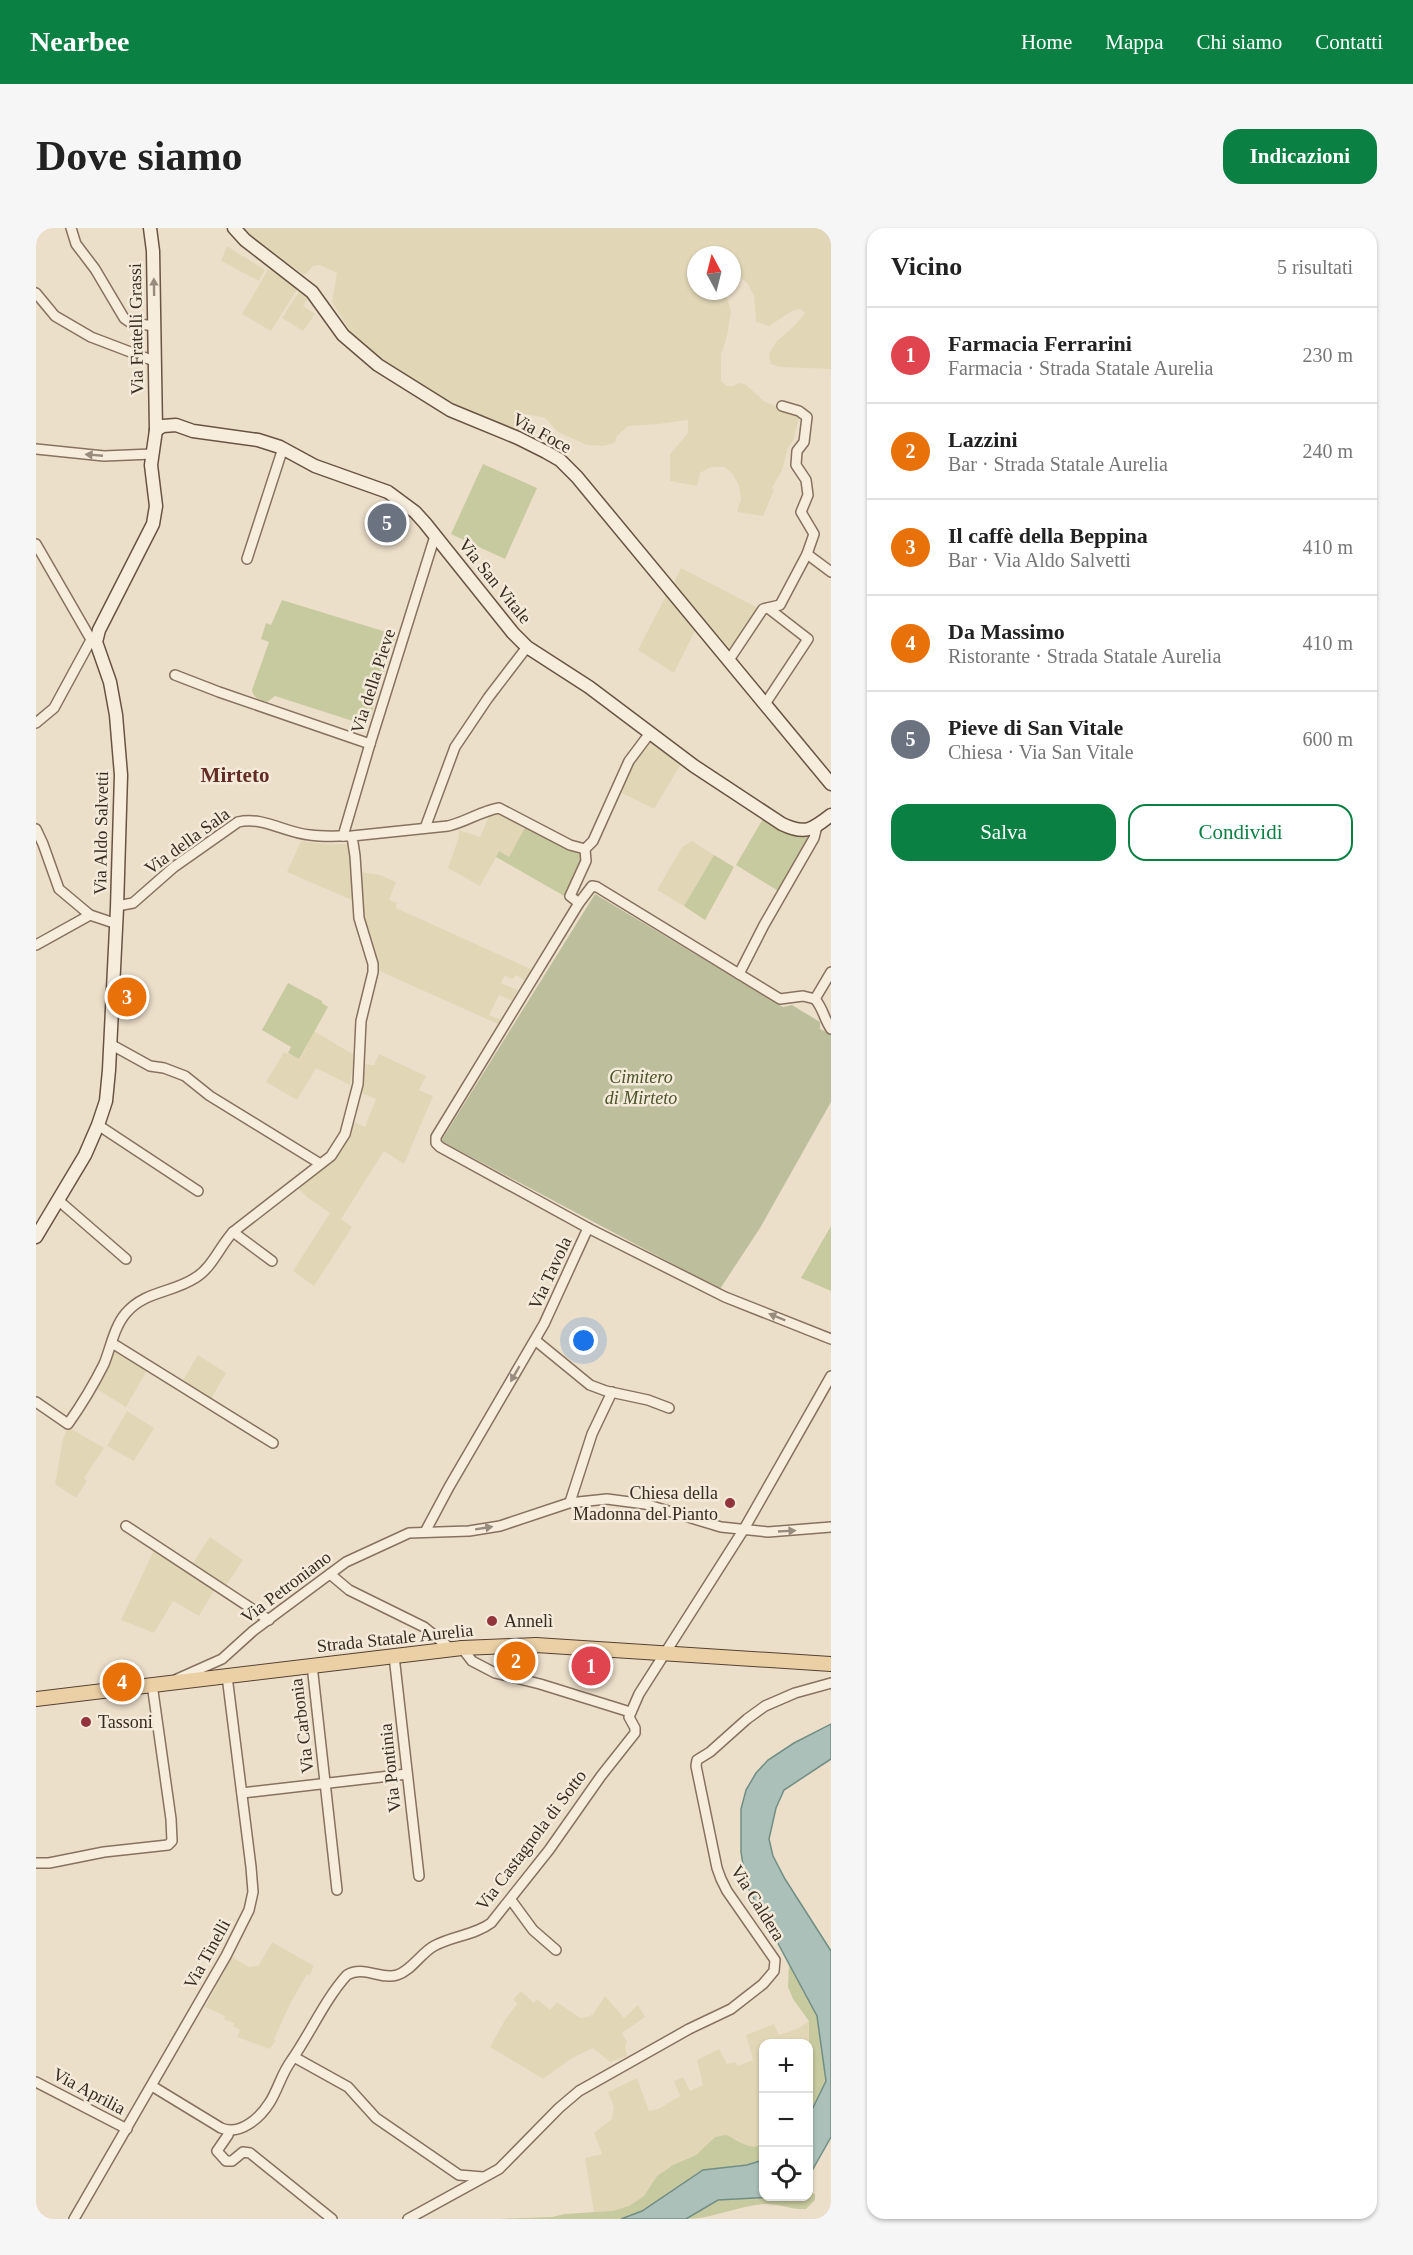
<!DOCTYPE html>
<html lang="it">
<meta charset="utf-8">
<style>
:root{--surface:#fff;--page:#f6f6f6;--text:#222;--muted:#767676;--line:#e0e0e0;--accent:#0b8043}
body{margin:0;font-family:Georgia,serif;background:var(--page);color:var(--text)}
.controls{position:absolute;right:18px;bottom:18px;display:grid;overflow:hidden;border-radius:12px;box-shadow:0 2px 4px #0004}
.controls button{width:54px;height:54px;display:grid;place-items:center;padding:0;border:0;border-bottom:2px solid var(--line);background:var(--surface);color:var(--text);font:30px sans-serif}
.compass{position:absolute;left:651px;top:18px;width:54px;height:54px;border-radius:50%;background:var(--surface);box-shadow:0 2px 4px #0004;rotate:353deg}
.you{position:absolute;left:548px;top:1113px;width:21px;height:21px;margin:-15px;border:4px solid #fff;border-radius:50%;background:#1a73e8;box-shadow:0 0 0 9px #1a73e833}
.badge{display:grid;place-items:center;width:39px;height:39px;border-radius:50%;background:var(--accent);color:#fff;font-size:20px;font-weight:700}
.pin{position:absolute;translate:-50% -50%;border:3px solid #fff;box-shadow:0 2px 6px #0006}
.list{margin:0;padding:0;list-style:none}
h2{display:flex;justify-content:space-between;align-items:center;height:78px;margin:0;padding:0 24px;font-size:26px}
h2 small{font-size:20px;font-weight:400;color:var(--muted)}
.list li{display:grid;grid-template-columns:39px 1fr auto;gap:18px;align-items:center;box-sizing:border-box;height:96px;padding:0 24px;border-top:2px solid var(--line)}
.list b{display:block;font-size:22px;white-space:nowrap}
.list p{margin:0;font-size:20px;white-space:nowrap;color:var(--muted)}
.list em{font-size:20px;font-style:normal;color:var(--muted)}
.actions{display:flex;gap:12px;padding:18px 24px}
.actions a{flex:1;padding:14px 0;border:2px solid var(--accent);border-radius:18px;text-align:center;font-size:21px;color:var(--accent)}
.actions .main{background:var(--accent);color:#fff}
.icon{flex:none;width:33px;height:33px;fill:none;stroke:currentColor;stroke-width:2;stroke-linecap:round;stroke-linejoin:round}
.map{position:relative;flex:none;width:795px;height:1991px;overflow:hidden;border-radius:18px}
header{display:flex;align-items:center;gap:36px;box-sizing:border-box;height:84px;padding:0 30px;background:var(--accent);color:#fff}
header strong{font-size:28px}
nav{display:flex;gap:33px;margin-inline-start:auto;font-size:21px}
.intro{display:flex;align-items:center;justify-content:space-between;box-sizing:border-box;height:144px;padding:0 36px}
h1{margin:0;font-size:42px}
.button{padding:15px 27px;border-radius:18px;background:var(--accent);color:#fff;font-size:21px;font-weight:700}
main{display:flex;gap:36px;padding:0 36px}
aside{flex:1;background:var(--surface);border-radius:18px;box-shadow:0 2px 4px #0004}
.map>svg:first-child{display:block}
.farmland{fill:#e1d7b7}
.green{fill:#c7c99e}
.cemetery{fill:#bdbf9c}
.water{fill:#aac0b8;stroke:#718e85;stroke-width:1.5}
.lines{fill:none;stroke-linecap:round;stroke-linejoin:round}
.street-casing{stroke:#87715f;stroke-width:12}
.secondary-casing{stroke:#695342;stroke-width:15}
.primary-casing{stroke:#554033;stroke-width:16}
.street{stroke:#f7eddc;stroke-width:9}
.secondary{stroke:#f7eddc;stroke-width:12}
.primary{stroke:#ebd0a5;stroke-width:14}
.oneway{fill:#988c7f}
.poi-dot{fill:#91343c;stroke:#f3ead9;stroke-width:2}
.labels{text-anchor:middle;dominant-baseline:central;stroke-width:5;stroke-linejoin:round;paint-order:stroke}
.street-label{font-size:18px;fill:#382b22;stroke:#f3ead9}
.park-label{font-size:18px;font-style:italic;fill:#4c532a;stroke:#f3ead9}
.poi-label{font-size:18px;fill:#382b22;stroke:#f3ead9;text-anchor:start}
.quarter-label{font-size:21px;font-weight:bold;fill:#622d24;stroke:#f3ead9}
</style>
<header>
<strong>Nearbee</strong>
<nav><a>Home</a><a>Mappa</a><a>Chi siamo</a><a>Contatti</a></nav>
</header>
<div class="intro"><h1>Dove siamo</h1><a class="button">Indicazioni</a></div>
<main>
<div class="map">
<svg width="795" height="1991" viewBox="0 0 795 1991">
<rect width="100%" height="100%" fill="#ecdfca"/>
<g class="farmland">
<polygon points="205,0 795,0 795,141 744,139 735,136 733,126 740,114 760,96 769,85 764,81 756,83 733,98 720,94 718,68 712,56 702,47 696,50 696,27 660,27 660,63 689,63 695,83 691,108 685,127 685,153 691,158 697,158 703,155 709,156 729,174 764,187 757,213 752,220 746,242 736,260 738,262 727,288 701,284 705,271 703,258 697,246 688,239 675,239 664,245 661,258 634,253 634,226 652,205 652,192 623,196 592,198 581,208 579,215 567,218 551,217 522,204 509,190 491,186 485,203 428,182 407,171 345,130 315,104 296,74 301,45 284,37 277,38 269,47 211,8"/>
<polygon points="191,18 229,42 223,53 185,33"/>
<polygon points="233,40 262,60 235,103 206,86"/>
<polygon points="264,62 272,70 267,78 279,86 267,103 246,90"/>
<polygon points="645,340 722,380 692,423 637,356"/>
<polygon points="631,366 659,403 638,445 602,422"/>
<polygon points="616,513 645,536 618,581 584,564 592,542"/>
<polygon points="462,585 489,601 473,629 463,624 444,658 412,640 423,609 423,602 444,609 453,588"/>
<polygon points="265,613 290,616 314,616 316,618 318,673 251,644"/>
<polygon points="656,613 678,627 648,678 621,662 646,619"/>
<polygon points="325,644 344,647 360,654 353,672 361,675 360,680 497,742 490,753 480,747 477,751 468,748 465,755 482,762 476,773 463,767 453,787 465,792 462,796 341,742 325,675"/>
<polygon points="278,803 318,827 314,857 280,840 261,872 230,854 248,824 264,831"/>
<polygon points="343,826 390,848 383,862 397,868 368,936 348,923 305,991 316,999 278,1058 257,1043 294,985 272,970 260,958 299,929 306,920 317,893 329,899 340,871 323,864 326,836 338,837"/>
<polygon points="79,1120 112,1141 90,1179 59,1160"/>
<polygon points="162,1127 190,1145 175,1171 146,1154"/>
<polygon points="91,1183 118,1200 98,1233 71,1218"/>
<polygon points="32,1199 68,1220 48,1250 51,1253 40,1270 19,1256 27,1211"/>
<polygon points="174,1309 207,1332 189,1359 156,1336"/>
<polygon points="119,1320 180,1359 163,1388 137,1373 118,1405 85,1392"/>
<polygon points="236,1714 278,1738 273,1748 271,1746 254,1776 238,1811 240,1812 234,1821 201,1809 204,1802 197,1798 198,1795 188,1791 189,1788 169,1779 196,1729 213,1739 219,1738 223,1737"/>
<polygon points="485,1763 498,1775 501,1771 514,1782 521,1774 544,1790 552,1789 557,1786 569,1768 588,1790 602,1777 609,1789 586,1805 591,1814 589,1818 591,1828 574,1834 557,1820 536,1830 507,1851 454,1819 469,1792 481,1776 477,1771"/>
<polygon points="773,1793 773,1827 772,1816 728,1816 727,1916 716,1920 711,1919 701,1911 679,1909 660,1927 637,1937 621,1948 608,1968 593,1978 576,1983 558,1985 549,1930 566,1926 558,1905 576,1891 578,1879 572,1864 601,1850 613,1883 622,1881 644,1868 638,1853 647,1849 654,1863 667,1857 661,1832 683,1821 691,1836 699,1834 702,1838 717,1832 710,1807 738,1796 743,1807 763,1800"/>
</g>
<g class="green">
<polygon points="447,236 501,260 469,331 415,306"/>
<path d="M 246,372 L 360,407 L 334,490 L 323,486 L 320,494 L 239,468 L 231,474 C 223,471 218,471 216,462 L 233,414 L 225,411 L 230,395 L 235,397 Z"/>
<path d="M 728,589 C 743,598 756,611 774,609 L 744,664 L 700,637 Z"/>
<polygon points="491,596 545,627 547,631 530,669 460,629 463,623 473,629"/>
<polygon points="678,627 698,639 669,692 648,678"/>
<polygon points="252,755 286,773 286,775 292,779 263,831 252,825 255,819 226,802"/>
<polygon points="795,998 795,1063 765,1050"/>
<polygon points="753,1735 781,1788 787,1823 790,1854 773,1888 773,1793 757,1771 752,1759"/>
<path d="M 690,1907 C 705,1913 712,1923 727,1916 L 727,1932 L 711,1937 L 667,1942 L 606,1983 L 585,1991 L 461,1991 L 516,1989 L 529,1986 L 576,1983 L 593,1978 L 608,1968 L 621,1948 L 637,1937 L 660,1927 L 679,1909 Z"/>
<path d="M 773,1964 L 779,1966 L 779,1972 L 770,1981 C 756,1982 742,1975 728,1976 C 701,1978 676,1991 650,1991 L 682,1972 L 772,1968 Z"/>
</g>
<polygon class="cemetery" points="559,666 747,779 756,777 784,794 784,801 795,806 795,874 724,1000 684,1061 405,913"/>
<g class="water">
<polygon points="795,1496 795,1531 748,1562 740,1580 733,1611 737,1628 749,1651 795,1723 795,1909 773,1948 773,1888 790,1853 781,1788 710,1656 705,1624 705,1581 710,1562 720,1545 732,1532 758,1515"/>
<polygon points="727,1932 728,1968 737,1969 682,1972 650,1991 585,1991 606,1983 667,1942 711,1937"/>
</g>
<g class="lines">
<defs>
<g id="street">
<polyline points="35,0 40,16 59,41 88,90 95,95 119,98"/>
<polyline points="0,65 19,88 55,109 118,133"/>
<polyline points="0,221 68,228 116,226"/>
<polyline points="0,316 53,408 60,414"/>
<polyline points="771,326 795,344"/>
<polyline points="211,331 247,220"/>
<polyline points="693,432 727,381 744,377 771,326 778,306 765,284 772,267 770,252 760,237 761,223 768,214 771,189 763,183 746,178"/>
<polyline points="139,447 183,464 334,516"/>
<polyline points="729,476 772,411 732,380"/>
<polyline points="0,495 18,480 56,410"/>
<polyline points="389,600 419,519 452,470 491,419"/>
<polyline points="0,601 7,616 23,661 54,687"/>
<polyline points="307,608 334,516 399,308"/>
<polyline points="543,675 534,668 550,633 549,621 557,613 593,533 614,505"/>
<path d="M 81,678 L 97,675 L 138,639 L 202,594 C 227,588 249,605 274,607 C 287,609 300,608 312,608"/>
<polyline points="0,717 54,687 81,696"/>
<polyline points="703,746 728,697 778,610 781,598"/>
<polyline points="779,771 767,768 744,771 561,659 556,658 543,675 400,909 400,915 404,919 552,1000 689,1069 795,1111"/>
<path d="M 779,771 C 787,780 788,791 795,801"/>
<polyline points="779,771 795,744"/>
<polyline points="76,817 114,838 128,840 149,848 174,868 283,935"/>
<polyline points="62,897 162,963"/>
<polyline points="22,972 90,1031"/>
<polyline points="197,1004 236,1033"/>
<polyline points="499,1112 554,1157 570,1163 612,1172 633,1180"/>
<polyline points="76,1115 237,1215"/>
<path d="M 0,1174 L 32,1196 C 44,1179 59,1154 68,1136 C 75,1119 78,1099 90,1085 C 109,1063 136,1065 159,1050 C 176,1040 184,1018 197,1004 L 295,928 L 309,906 L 322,856 L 325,793 L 337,744 L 337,736 L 323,690 L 319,628 L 316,608 L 412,598 C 430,594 445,583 463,580 L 534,617 L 549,621"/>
<polyline points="534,1274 556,1206 576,1164"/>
<polyline points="90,1298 233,1392"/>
<polyline points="389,1304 413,1259 508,1096 552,1000"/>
<polyline points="294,1346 313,1362 388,1399 415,1421"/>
<polyline points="426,1420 436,1433 459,1445 504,1456 594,1484"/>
<polyline points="358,1428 383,1648"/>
<polyline points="276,1437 301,1662"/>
<polyline points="141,1451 186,1431 217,1403 310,1334 373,1305 433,1303 464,1298 533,1275 571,1271 609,1276 685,1299 732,1304 795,1299"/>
<polyline points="206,1565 371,1546"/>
<polyline points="0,1635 13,1635 68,1624 132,1617 136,1613 135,1591 116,1456"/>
<polyline points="475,1672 497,1702 520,1722"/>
<polyline points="258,1829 312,1859 340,1890 423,1947 447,1949"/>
<polyline points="0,1854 91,1901"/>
<path d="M 116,1858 L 185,1900 C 204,1908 224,1890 234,1874 C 242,1861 246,1845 255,1833 C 274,1806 289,1771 311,1747 C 327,1737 345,1752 361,1747 C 375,1743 385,1725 398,1718 C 416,1708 439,1707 455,1695 L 513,1622 L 565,1548 L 599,1505 L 599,1500 L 593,1489 L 603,1466 L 708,1301 L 795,1148"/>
<polyline points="193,1903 192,1907 181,1923 190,1933 196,1933 207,1924 214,1925 296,1991"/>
<polyline points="38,1991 190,1728 213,1682 217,1664 215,1639 191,1448"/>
<polyline points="372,1991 463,1941 523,1880 543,1863 653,1801 695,1781 727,1756 738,1743 739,1732 691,1663 685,1651 681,1640 660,1538 661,1532 674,1524 711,1491 729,1478 759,1465 795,1455"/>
</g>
<g id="secondary">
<polyline points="198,0 209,12 276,64 307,107 342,137 414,182 482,210 510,224 524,232 541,249 795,556"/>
<path d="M 120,202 L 127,198 L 140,197 L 157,203 L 222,212 L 244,219 L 279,238 L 352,264 L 379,284 L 389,295 L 477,405 L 491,419 L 553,459 L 658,538 L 746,596 C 769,607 776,602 795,587"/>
<polyline points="0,1009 49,927 62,897 70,873 73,842 81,680 85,547 80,487 74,454 60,414 63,402 117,296 120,278 115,237 120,202 117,23 114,0"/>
</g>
<polyline id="primary" points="0,1471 426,1420 500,1417 795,1436"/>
</defs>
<use href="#street" class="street-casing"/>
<use href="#secondary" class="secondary-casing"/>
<use href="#primary" class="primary-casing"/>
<use href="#street" class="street"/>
<use href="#secondary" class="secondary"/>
<use href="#primary" class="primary"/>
</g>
<defs><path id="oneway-solid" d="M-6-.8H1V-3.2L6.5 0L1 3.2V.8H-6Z" transform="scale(1.5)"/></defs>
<g class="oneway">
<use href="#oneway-solid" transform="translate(118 59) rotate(-91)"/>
<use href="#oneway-solid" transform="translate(58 227) rotate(-175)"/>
<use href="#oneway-solid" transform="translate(741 1089) rotate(-158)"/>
<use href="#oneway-solid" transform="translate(479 1146) rotate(120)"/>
<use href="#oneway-solid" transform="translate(448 1300) rotate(-9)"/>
<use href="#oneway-solid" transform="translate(751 1303) rotate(-3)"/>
</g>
<g class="poi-dot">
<circle cx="694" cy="1275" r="6"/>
<circle cx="456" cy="1393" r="6"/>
<circle cx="50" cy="1494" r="6"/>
</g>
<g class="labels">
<g class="street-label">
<text transform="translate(100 101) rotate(-91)">Via Fratelli Grassi</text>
<text transform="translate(506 205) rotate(29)">Via Foce</text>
<text transform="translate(459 353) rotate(51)">Via San Vitale</text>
<text transform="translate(337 453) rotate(-72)">Via della Pieve</text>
<text transform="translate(65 605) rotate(-89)">Via Aldo Salvetti</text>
<text transform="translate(151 613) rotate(-36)">Via della Sala</text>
<text transform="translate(514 1045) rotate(-65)">Via Tavola</text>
<text transform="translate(250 1359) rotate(-37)">Via Petroniano</text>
<text transform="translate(359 1410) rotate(-6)">Strada Statale Aurelia</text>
<text transform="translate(266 1498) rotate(-97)">Via Carbonia</text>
<text transform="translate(354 1540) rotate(-96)">Via Pontinia</text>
<text transform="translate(495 1612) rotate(-53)">Via Castagnola di Sotto</text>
<text transform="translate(722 1675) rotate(58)">Via Caldera</text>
<text transform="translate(171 1726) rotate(-61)">Via Tinelli</text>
<text transform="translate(53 1863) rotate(28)">Via Aprilia</text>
</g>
<g class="park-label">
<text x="605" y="849">Cimitero<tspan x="605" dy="21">di Mirteto</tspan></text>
</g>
<g class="poi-label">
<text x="682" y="1265" text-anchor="end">Chiesa della<tspan x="682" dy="21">Madonna del Pianto</tspan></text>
<text x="468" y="1393">Annelì</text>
<text x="62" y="1494">Tassoni</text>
</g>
<g class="quarter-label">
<text x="199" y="547">Mirteto</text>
</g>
</g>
</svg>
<div class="controls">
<button>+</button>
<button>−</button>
<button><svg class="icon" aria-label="locate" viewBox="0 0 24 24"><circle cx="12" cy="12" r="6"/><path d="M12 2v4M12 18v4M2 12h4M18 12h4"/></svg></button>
</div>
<svg class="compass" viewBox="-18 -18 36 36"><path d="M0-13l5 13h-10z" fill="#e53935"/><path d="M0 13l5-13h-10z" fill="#767676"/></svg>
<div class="you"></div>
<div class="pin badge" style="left:555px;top:1438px;background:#e0444e">1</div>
<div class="pin badge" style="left:480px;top:1433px;background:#e8710a">2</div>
<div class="pin badge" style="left:91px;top:769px;background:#e8710a">3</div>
<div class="pin badge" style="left:86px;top:1454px;background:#e8710a">4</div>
<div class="pin badge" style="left:351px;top:295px;background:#6b7280">5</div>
</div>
<aside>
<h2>Vicino<small>5 risultati</small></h2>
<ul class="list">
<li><span class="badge" style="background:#e0444e">1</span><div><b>Farmacia Ferrarini</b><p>Farmacia · Strada Statale Aurelia</p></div><em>230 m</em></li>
<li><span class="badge" style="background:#e8710a">2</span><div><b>Lazzini</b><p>Bar · Strada Statale Aurelia</p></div><em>240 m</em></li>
<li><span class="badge" style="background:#e8710a">3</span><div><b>Il caffè della Beppina</b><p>Bar · Via Aldo Salvetti</p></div><em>410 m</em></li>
<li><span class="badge" style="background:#e8710a">4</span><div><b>Da Massimo</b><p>Ristorante · Strada Statale Aurelia</p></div><em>410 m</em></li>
<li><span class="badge" style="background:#6b7280">5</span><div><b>Pieve di San Vitale</b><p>Chiesa · Via San Vitale</p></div><em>600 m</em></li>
</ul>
<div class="actions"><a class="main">Salva</a><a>Condividi</a></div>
</aside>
</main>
